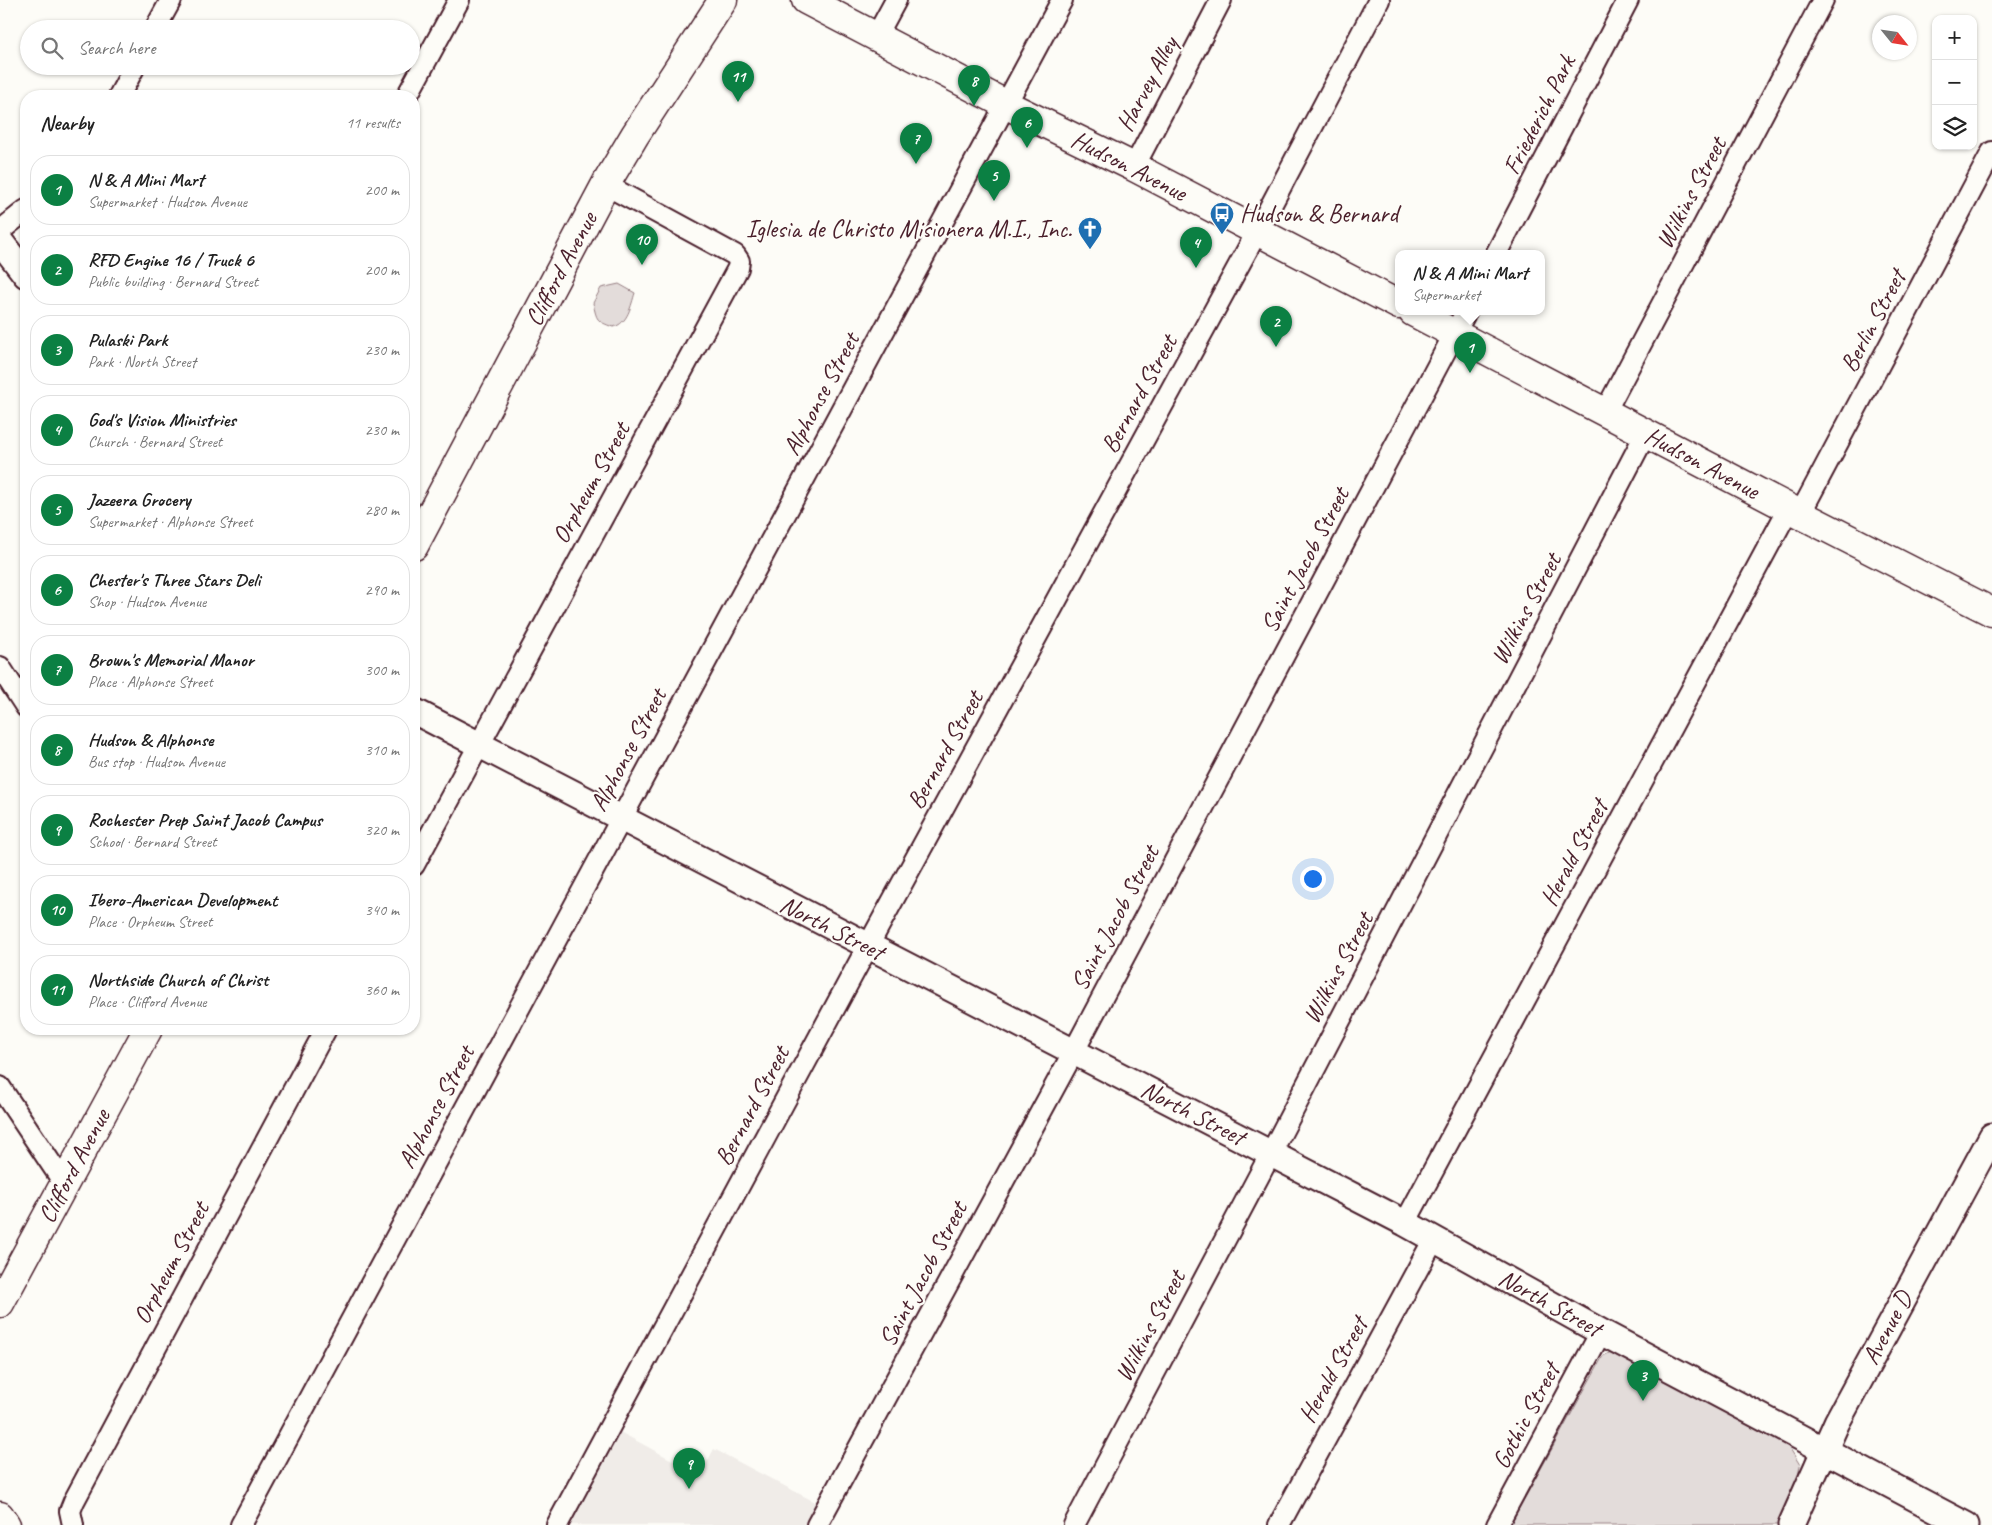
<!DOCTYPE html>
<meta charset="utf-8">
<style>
:root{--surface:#fff;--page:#f2f2f2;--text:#222;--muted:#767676;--line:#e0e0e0;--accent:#0b8043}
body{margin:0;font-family:Caveat,sans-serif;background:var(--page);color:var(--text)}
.controls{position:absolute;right:15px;top:15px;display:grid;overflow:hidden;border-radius:10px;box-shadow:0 1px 4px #0004}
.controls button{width:45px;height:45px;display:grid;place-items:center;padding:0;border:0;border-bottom:1px solid var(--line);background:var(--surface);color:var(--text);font:25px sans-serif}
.compass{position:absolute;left:1872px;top:15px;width:45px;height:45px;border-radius:50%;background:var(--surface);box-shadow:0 1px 4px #0004;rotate:120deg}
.you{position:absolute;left:1312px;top:878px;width:18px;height:18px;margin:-12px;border:4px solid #fff;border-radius:50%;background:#1a73e8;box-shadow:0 0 0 8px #1a73e833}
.badge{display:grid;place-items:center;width:32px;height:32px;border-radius:50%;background:var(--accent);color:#fff;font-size:16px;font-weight:700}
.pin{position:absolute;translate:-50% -41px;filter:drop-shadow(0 1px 2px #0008)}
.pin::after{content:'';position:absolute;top:26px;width:18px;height:15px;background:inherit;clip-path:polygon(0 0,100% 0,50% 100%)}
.popup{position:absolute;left:1395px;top:250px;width:150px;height:65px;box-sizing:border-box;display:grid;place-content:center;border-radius:10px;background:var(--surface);filter:drop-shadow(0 1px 4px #0005);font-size:16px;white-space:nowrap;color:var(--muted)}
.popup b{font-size:19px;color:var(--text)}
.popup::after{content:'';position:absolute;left:50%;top:100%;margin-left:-10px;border:10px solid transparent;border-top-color:var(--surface)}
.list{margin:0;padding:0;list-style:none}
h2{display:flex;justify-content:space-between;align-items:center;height:65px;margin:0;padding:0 20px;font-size:21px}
h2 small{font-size:16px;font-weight:400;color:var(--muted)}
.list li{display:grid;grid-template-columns:32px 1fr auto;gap:15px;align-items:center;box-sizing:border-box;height:70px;margin:0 10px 10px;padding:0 10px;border:1px solid var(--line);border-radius:20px}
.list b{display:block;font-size:19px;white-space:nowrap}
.list p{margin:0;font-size:16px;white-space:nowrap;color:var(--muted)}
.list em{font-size:16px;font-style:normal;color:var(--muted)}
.icon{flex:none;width:28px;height:28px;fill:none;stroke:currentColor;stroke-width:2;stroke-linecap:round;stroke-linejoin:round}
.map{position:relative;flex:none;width:1992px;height:1525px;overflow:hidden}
.search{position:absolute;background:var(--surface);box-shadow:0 1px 4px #0004;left:20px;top:20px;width:400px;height:55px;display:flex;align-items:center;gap:12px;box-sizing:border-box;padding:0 18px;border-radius:28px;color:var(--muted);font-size:19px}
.panel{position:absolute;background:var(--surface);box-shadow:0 1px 4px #0004;left:20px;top:90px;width:400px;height:945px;border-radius:20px}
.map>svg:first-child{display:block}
.built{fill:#f0ece8}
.green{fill:#e3dcda;stroke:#967e82}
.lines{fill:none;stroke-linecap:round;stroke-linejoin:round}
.minor-casing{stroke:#4a1f2b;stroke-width:24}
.tertiary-casing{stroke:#4a1f2b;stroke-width:29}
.secondary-casing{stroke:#4a1f2b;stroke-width:31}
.primary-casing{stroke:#4a1f2b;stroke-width:31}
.minor{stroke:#fdfcf7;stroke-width:20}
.tertiary{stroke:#fdfcf7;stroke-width:25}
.secondary{stroke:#fdfcf7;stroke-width:28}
.primary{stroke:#fdfcf7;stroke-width:28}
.labels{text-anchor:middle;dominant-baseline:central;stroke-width:4.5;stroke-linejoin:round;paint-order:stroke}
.street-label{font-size:25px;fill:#4a1f2b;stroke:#fdfcf7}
.poi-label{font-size:25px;fill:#4a1f2b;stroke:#fdfcf7;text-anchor:start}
</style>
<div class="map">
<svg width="1992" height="1525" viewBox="0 0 1992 1525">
<rect width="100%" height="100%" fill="#fdfcf7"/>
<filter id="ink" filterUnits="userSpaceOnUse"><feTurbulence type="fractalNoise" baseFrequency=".02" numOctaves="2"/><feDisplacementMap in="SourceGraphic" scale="10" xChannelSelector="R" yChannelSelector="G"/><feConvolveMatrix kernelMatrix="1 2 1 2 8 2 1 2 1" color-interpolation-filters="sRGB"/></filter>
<g filter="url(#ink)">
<polygon class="built" points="620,1432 700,1475 714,1449 815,1502 819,1507 809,1525 569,1525"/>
<g class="green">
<path d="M 619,284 L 635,293 C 631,305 628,324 613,327 C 596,321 597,320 593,303 L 601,288 Z"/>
<polygon points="1613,1351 1625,1355 1789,1447 1800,1465 1796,1489 1779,1525 1510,1525 1603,1356"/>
</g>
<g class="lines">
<defs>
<g id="minor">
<polyline points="155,29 171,0"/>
<polyline points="876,37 896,0"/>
<polyline points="119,96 135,66"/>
<polyline points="407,96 459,0"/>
<polyline points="1134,167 1221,0"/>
<polyline points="0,231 26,210"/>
<polyline points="1496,254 1628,0"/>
<polyline points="1605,412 1823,0"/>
<polyline points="1800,514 1992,152"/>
<polyline points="0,667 26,707"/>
<polyline points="414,865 738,268 739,261 735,255 606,185"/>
<polyline points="0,1087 64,1183"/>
<polyline points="1405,1223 1789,508"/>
<polyline points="73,1525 70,1511 74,1501 326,1029"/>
<polyline points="241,1525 1062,0"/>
<polyline points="557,1525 868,946 1257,232 1379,0"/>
<polyline points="817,1525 1074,1051 1466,312"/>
<polyline points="1074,1525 1271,1153 1646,433"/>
<polyline points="1279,1525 1434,1239"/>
<polyline points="1497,1525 1601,1332"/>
</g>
<g id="tertiary">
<polyline points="0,241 26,275"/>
<polyline points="414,711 1405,1223 1601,1332 1966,1525"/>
<polyline points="1791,1525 1837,1422 1992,1136"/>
</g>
<g id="secondary">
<polyline points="806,0 1007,105 1134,167 1399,305"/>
<polyline points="1413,312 1800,514 1992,612"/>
<polyline points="414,546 607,182 635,135 723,0"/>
<polyline points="0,1303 148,1029"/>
</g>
<polyline id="primary" points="0,1516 6,1525"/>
</defs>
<use href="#minor" class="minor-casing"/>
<use href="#tertiary" class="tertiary-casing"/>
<use href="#secondary" class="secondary-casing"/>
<use href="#primary" class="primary-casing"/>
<use href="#minor" class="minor"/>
<use href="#tertiary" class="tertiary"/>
<use href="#secondary" class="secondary"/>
<use href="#primary" class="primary"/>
</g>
</g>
<defs>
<symbol id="bus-pin" viewBox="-11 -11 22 30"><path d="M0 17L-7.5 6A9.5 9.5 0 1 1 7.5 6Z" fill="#1f6fb2" stroke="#fdfcf7"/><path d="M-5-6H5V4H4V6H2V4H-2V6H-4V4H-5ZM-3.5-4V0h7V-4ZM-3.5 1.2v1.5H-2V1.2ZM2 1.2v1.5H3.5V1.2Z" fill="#fff"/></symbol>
<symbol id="church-pin" viewBox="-11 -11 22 30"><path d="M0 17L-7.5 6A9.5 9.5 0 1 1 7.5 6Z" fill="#1f6fb2" stroke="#fdfcf7"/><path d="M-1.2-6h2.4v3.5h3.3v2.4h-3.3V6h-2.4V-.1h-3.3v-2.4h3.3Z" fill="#fff"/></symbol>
</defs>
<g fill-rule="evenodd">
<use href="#bus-pin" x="1208" y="200" width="28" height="38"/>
<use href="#church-pin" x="1076" y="215" width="28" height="38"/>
</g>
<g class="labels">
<g class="street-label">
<text transform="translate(1147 84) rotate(-62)">Harvey Alley</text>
<text transform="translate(1539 115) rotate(-63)">Friederich Park</text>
<text transform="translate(1129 166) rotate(27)">Hudson Avenue</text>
<text transform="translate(1691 193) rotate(-62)">Wilkins Street</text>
<text transform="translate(561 269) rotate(-62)">Clifford Avenue</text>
<text transform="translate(1873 321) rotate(-62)">Berlin Street</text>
<text transform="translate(821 394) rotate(-62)">Alphonse Street</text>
<text transform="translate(1139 394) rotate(-61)">Bernard Street</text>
<text transform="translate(1702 463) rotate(28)">Hudson Avenue</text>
<text transform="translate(591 483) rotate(-61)">Orpheum Street</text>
<text transform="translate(1305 560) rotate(-62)">Saint Jacob Street</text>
<text transform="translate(1526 609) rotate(-62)">Wilkins Street</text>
<text transform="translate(628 750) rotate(-62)">Alphonse Street</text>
<text transform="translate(945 750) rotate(-61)">Bernard Street</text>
<text transform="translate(1574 853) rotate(-62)">Herald Street</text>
<text transform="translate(1115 918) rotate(-62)">Saint Jacob Street</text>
<text transform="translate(832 928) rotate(27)">North Street</text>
<text transform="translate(1338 968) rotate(-62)">Wilkins Street</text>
<text transform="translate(752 1106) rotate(-62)">Bernard Street</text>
<text transform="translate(436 1107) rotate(-62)">Alphonse Street</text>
<text transform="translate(1193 1113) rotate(27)">North Street</text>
<text transform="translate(74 1166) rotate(-62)">Clifford Avenue</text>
<text transform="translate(171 1263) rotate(-62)">Orpheum Street</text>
<text transform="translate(923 1274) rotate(-62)">Saint Jacob Street</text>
<text transform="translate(1550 1303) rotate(29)">North Street</text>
<text transform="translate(1150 1326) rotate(-62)">Wilkins Street</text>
<text transform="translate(1887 1328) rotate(-62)">Avenue D</text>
<text transform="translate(1333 1370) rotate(-61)">Herald Street</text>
<text transform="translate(1526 1416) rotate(-62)">Gothic Street</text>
</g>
<g class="poi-label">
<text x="1240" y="214">Hudson &amp; Bernard</text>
<text x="1072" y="229" text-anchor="end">Iglesia de Christo Misionera M.I., Inc.</text>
</g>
</g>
</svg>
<div class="controls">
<button>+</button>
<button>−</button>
<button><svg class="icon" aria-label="layers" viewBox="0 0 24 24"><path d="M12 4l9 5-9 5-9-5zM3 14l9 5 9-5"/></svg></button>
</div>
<svg class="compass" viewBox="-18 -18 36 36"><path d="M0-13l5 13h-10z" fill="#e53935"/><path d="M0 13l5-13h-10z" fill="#767676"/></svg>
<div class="you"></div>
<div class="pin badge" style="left:1470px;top:373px">1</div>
<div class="popup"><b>N &amp; A Mini Mart</b>Supermarket</div>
<div class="pin badge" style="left:1276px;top:347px">2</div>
<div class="pin badge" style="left:1643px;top:1401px">3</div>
<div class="pin badge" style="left:1196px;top:268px">4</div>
<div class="pin badge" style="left:994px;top:201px">5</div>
<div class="pin badge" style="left:1027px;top:148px">6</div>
<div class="pin badge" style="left:916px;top:164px">7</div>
<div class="pin badge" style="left:974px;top:106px">8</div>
<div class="pin badge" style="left:689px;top:1489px">9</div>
<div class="pin badge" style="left:642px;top:265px">10</div>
<div class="pin badge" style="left:738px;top:102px">11</div>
<div class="search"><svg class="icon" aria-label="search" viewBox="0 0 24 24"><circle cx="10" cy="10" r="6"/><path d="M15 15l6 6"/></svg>Search here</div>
<section class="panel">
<h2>Nearby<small>11 results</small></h2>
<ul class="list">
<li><span class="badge">1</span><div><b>N &amp; A Mini Mart</b><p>Supermarket · Hudson Avenue</p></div><em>200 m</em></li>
<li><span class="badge">2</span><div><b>RFD Engine 16 / Truck 6</b><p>Public building · Bernard Street</p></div><em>200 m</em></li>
<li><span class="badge">3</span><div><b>Pulaski Park</b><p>Park · North Street</p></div><em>230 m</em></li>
<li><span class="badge">4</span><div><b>God's Vision Ministries</b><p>Church · Bernard Street</p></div><em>230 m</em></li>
<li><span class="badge">5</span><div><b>Jazeera Grocery</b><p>Supermarket · Alphonse Street</p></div><em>280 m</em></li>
<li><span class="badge">6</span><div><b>Chester's Three Stars Deli</b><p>Shop · Hudson Avenue</p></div><em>290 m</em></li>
<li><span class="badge">7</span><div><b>Brown's Memorial Manor</b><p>Place · Alphonse Street</p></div><em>300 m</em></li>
<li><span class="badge">8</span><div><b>Hudson &amp; Alphonse</b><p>Bus stop · Hudson Avenue</p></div><em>310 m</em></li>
<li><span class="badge">9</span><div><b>Rochester Prep Saint Jacob Campus</b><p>School · Bernard Street</p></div><em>320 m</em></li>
<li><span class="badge">10</span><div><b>Ibero-American Development</b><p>Place · Orpheum Street</p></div><em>340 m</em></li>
<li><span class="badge">11</span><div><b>Northside Church of Christ</b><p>Place · Clifford Avenue</p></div><em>360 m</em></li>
</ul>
</section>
</div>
